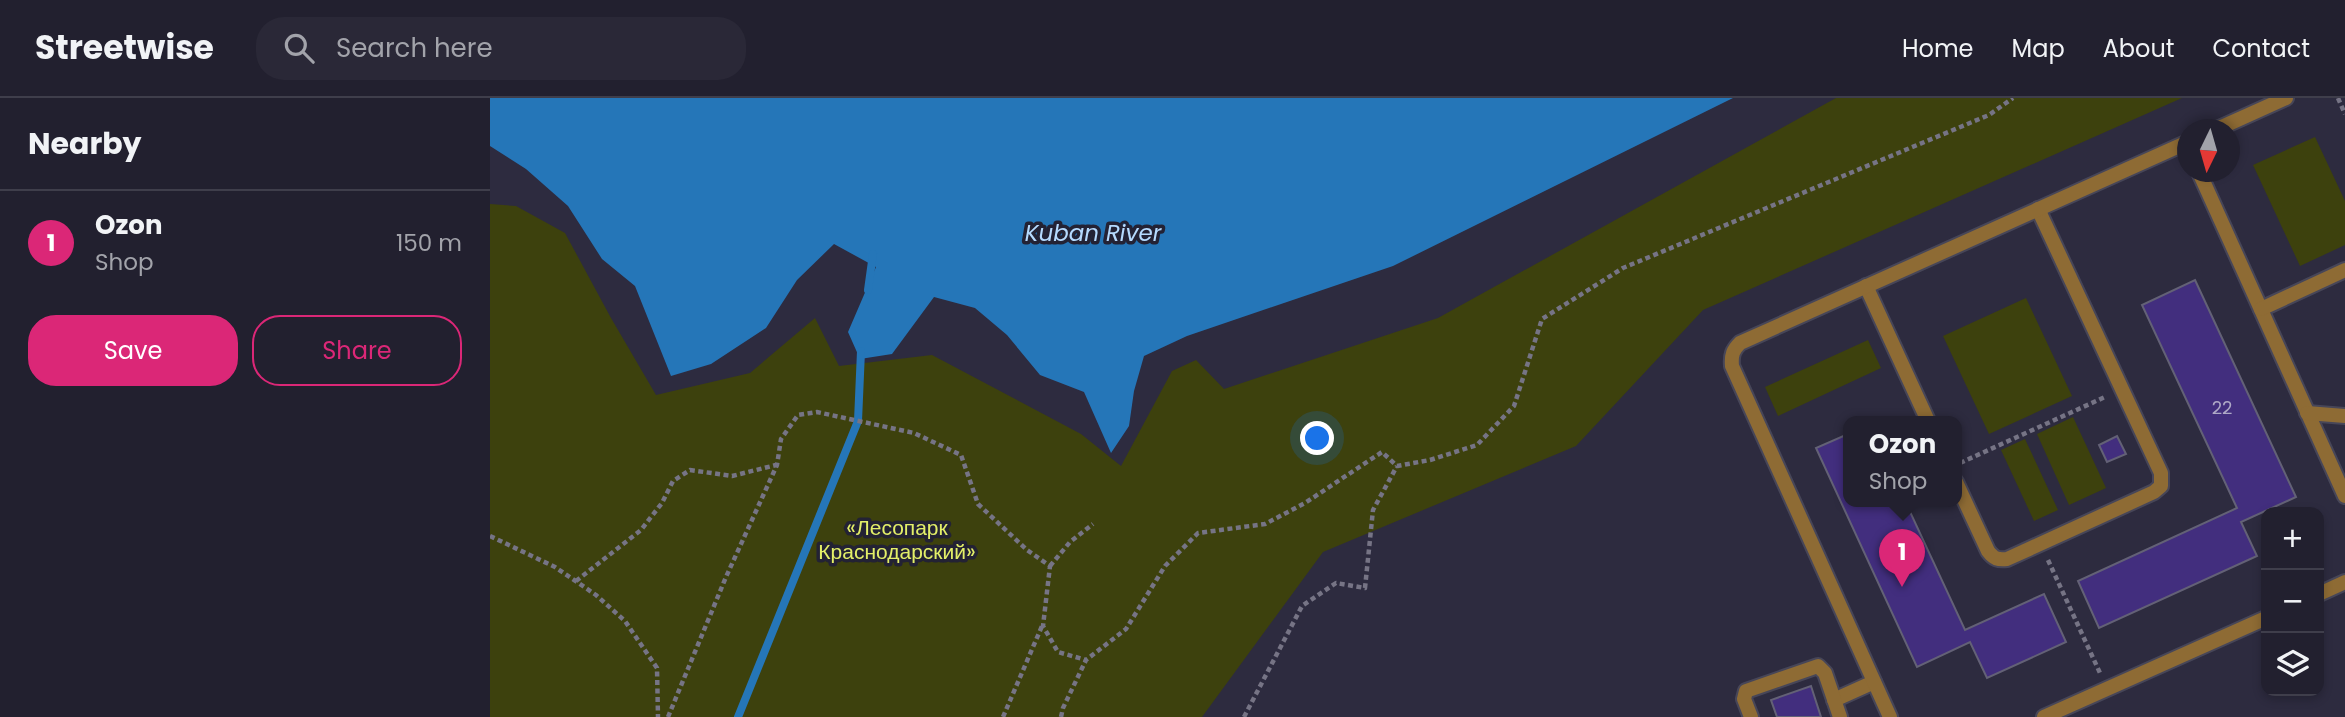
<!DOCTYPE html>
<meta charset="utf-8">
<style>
:root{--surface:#22202f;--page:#2a2837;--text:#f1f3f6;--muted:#a2a3aa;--line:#3f3e4b;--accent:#db2777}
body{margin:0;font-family:Poppins,sans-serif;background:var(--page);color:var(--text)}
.controls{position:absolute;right:21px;bottom:21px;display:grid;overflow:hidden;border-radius:14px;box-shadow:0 4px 10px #0003}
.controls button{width:63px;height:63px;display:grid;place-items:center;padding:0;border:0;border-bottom:2px solid var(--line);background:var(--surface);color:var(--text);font:35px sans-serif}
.compass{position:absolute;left:1687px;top:21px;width:63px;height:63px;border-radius:50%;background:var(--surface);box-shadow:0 4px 10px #0003;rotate:185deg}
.you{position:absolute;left:828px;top:341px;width:24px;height:24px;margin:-18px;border:5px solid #fff;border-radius:50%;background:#1a73e8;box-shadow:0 0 0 10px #1a73e833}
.badge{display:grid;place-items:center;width:46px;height:46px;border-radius:50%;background:var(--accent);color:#fff;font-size:23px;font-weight:700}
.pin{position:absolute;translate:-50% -58px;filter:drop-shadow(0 2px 4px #0008)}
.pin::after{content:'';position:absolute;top:37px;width:24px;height:21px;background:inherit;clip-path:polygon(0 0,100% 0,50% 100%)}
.popup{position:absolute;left:1353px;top:318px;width:119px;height:91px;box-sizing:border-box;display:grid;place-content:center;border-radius:14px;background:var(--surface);filter:drop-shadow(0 2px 5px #0005);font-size:23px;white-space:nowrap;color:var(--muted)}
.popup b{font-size:26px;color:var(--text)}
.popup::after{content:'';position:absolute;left:50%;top:100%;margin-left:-14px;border:14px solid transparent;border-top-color:var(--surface)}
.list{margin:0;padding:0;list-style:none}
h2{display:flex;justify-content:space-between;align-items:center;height:91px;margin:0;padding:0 28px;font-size:30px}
h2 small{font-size:23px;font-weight:400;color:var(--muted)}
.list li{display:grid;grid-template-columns:46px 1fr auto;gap:21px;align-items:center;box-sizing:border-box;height:105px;padding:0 28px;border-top:2px solid var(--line)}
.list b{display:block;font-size:26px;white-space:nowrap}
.list p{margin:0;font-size:23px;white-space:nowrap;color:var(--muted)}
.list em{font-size:23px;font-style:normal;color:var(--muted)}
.actions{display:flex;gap:14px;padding:21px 28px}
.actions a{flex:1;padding:16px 0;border:2px solid var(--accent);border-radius:28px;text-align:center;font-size:24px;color:var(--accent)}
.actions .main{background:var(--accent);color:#fff}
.icon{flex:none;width:38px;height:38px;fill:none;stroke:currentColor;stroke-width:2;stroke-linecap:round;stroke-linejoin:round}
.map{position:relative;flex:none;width:1855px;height:619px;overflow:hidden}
header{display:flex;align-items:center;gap:42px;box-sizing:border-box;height:98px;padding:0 35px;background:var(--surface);border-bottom:2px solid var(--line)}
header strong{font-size:33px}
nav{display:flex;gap:38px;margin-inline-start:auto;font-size:24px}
.search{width:490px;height:63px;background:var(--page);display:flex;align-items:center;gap:18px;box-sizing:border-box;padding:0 24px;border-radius:28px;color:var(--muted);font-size:26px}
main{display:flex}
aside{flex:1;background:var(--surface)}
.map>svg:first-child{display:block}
.green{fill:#3d410d}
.water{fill:#2576b8}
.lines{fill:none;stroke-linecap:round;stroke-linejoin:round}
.stream{stroke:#2576b8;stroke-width:8}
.building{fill:#422e7e;stroke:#636176;stroke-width:2}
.lane-casing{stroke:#474658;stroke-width:18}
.street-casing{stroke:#474658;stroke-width:18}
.path{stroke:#767485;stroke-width:4.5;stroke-dasharray:5 3.5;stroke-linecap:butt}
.lane{stroke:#8e6b34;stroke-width:14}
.street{stroke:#8e6b34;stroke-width:14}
.labels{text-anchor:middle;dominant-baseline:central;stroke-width:7;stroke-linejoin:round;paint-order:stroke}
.number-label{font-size:18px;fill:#aea8c6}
.park-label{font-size:21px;fill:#e3ef68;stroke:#232234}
.water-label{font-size:23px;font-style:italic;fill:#b5dafe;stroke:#232234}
</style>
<header>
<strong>Streetwise</strong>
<div class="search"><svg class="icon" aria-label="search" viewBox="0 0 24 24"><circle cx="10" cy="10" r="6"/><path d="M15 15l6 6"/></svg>Search here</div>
<nav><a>Home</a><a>Map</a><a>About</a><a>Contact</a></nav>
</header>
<main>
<aside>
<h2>Nearby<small></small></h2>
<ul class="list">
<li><span class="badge">1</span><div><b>Ozon</b><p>Shop</p></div><em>150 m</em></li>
</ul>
<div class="actions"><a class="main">Save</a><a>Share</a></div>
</aside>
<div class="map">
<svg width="1855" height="619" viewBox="0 0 1855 619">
<rect width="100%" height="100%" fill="#2d2b3f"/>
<g class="green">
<polygon points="1346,0 1692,0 1213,212 1086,348 833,454 712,619 0,619 0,106 26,108 75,135 121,220 166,297 260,275 325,220 349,268 442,257 591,336 631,368 682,273 706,262 734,291 948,220"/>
<polygon points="1825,39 1855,103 1855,147 1810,168 1763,67"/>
<polygon points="1536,200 1582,298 1499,336 1453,238"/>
<polygon points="1378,242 1391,270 1288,318 1275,289"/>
<polygon points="1583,319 1616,390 1579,407 1547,336"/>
<polygon points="1535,341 1568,412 1544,423 1511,352"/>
</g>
<polygon class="water" points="0,0 1243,0 903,168 697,238 654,258 644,293 639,328 621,355 594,294 550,277 517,237 485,210 444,199 402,256 370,261 358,234 386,169 344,146 307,182 276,230 221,266 181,278 145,188 112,161 78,108 36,71 0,48"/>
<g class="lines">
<g class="stream">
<polyline points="378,192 383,156"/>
<polyline points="248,619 368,323 371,253"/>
</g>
</g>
<g class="building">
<polygon points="1705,182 1806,399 1751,424 1767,458 1609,530 1588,483 1747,410 1652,207"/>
<polygon points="1358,336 1358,403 1415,403 1475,532 1554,496 1576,544 1497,580 1480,544 1427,569 1326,350"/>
<polygon points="1627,338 1636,356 1617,364 1609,347"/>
<polygon points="1321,588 1331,619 1287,619 1281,602"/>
</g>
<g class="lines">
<defs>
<g id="lane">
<polyline points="1725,32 1796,0"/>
<polyline points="1709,74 1855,398"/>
<polyline points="1376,188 1438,323"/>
<polyline points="1771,211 1855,172"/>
<path d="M 1466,384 L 1498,453 C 1504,461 1508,462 1517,461 L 1664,394 L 1671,388 L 1671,375 L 1548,111"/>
<polyline points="1829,496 1855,484"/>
<polyline points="1344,602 1384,584"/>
<polyline points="1261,619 1254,601 1256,593 1328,568 1335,575 1350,619"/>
<path d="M 1400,619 L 1242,268 C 1241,257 1243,252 1250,245 L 1698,44"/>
<polyline points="1554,619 1776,520"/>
</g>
<polyline id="street" points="1817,315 1855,318"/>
</defs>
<use href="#lane" class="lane-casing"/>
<use href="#street" class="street-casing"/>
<g class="path">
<polyline points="1848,0 1855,16"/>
<polyline points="1470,365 1615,299"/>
<polyline points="0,438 65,469 106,497 135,523 167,570 168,619"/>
<polyline points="1558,462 1610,575"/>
<polyline points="560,468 580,444 603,426"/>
<polyline points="86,483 151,432 172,405 183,383 200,372 242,378 286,367"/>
<polyline points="178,619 236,479 287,367 291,341 308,317 327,314 424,335 471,357 488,406 537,452 560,468 553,528 568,554 596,562"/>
<polyline points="513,619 552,528"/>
<polyline points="571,619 573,610 596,562 636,531 675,468 708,435 775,426 815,405 892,354 907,368 940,362 987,347 1024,308 1052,221 1133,170 1499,17 1523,0"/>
<polyline points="754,619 812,508 846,485 875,490 883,412 907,368"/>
</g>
<use href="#lane" class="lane"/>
<use href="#street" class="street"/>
</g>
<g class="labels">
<g class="number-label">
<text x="1732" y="309">22</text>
</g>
<g class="park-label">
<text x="407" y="429">«Лесопарк<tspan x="407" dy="24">Краснодарский»</tspan></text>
</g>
<g class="water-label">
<text x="603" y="135">Kuban River</text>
</g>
</g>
</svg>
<div class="controls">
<button>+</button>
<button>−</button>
<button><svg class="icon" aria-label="layers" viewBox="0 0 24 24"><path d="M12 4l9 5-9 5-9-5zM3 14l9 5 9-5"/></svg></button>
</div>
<svg class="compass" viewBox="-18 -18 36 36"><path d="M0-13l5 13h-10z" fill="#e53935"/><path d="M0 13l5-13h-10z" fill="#a2a3aa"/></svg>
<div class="you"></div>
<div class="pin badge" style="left:1412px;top:489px">1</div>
<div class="popup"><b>Ozon</b>Shop</div>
</div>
</main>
